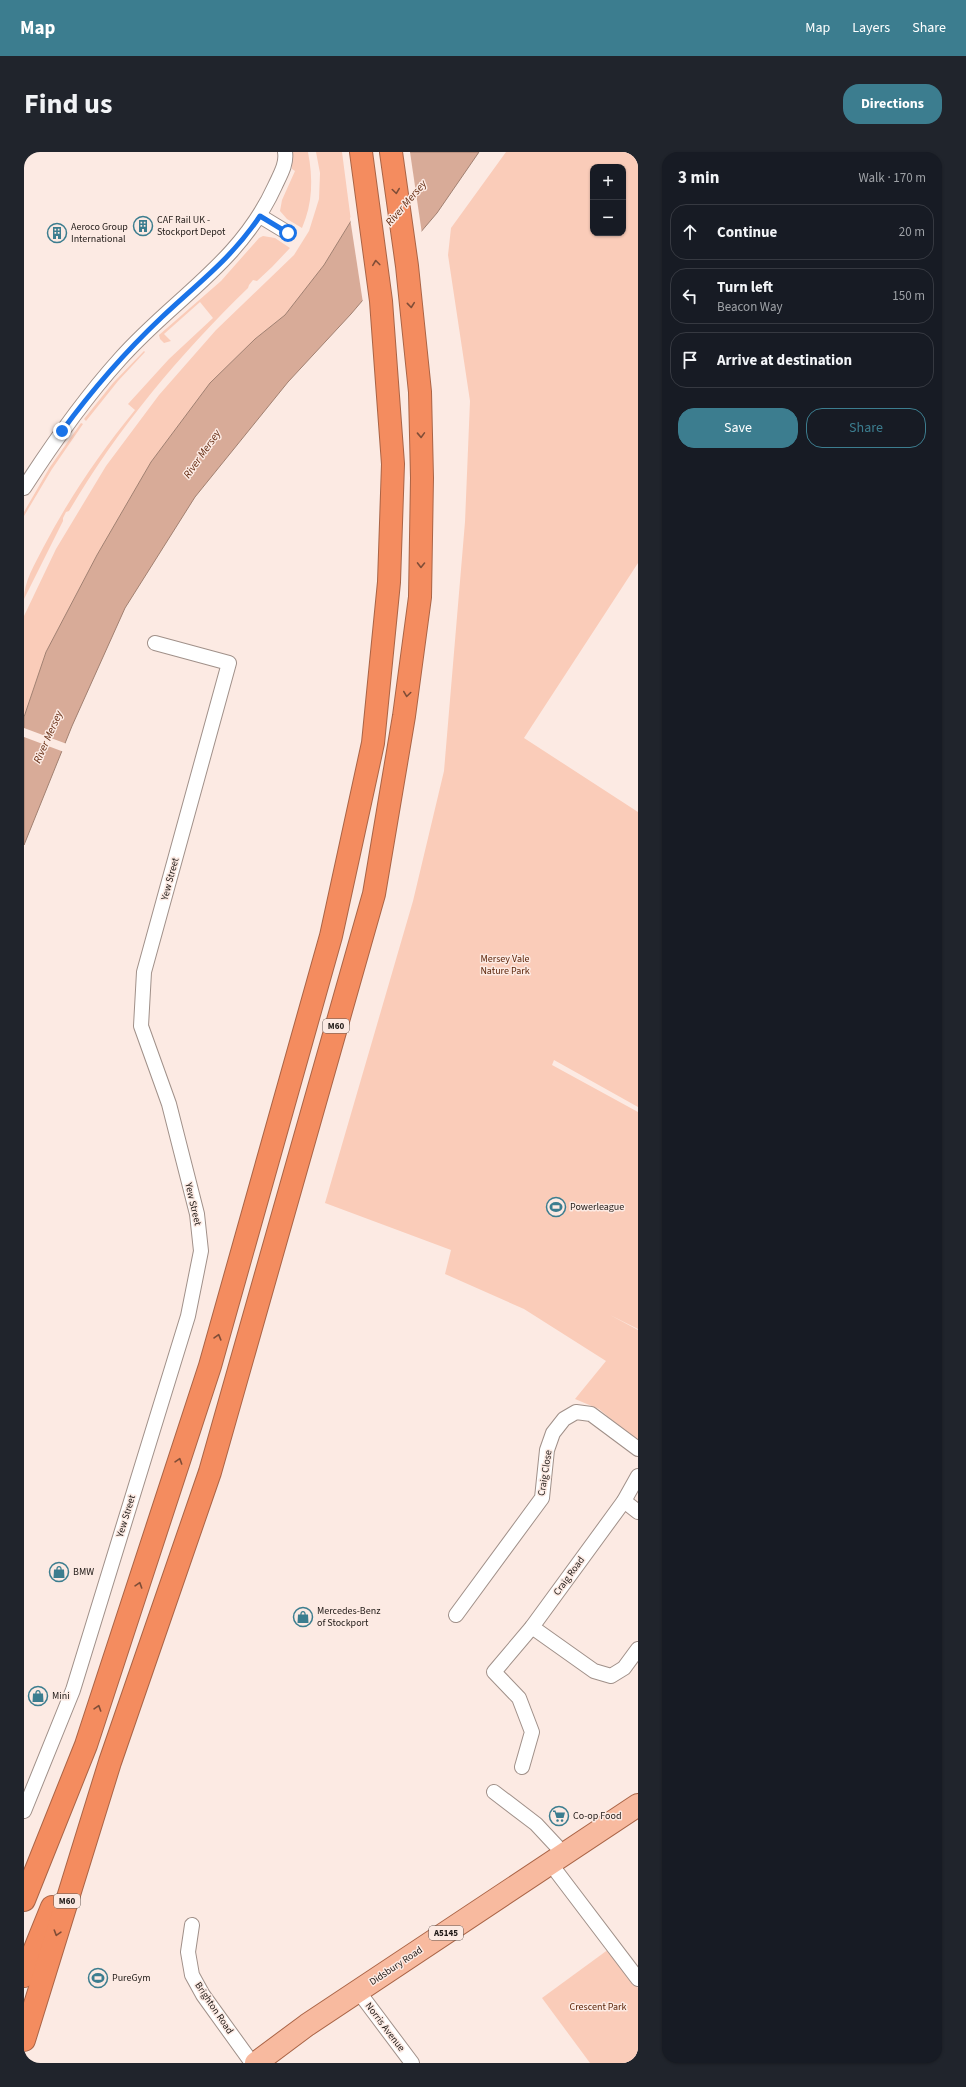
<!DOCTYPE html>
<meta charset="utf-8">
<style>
:root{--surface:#171b24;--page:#20242c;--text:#f1f3f6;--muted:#9ea1a6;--line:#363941;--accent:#3c7d8f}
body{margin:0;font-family:"Source Sans 3",sans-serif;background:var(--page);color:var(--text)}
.controls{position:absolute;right:12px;top:12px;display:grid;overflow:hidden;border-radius:8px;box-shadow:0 1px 3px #0004}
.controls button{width:36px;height:36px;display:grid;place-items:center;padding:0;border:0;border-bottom:1px solid var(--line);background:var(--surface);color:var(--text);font:20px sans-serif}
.stop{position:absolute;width:12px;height:12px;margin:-9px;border:3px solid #1a73e8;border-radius:50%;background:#fff}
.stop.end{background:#1a73e8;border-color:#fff;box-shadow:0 1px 4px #0008}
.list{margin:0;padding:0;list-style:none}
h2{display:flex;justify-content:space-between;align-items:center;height:52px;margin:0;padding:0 16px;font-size:17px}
h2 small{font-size:13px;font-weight:400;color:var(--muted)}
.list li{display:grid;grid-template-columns:26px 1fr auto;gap:12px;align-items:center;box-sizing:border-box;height:56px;margin:0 8px 8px;padding:0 8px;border:1px solid var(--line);border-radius:16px}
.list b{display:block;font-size:15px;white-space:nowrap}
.list p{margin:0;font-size:13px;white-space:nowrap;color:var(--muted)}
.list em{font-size:13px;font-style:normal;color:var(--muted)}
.actions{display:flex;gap:8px;padding:12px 16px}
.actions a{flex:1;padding:9px 0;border:1px solid var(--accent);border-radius:16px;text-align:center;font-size:14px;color:var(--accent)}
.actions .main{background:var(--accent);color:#fff}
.icon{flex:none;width:22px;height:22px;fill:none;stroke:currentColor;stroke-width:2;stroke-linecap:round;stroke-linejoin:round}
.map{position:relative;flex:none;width:614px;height:1911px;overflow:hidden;border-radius:16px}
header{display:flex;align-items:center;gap:24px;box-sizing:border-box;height:56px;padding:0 20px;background:var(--accent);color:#fff}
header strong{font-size:19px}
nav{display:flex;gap:22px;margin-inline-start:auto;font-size:14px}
.intro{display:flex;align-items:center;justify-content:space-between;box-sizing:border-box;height:96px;padding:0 24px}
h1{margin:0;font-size:28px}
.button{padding:10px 18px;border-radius:16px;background:var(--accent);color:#fff;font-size:14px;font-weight:700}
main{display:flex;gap:24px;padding:0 24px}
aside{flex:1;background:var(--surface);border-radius:16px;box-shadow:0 1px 3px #0004}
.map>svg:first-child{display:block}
.green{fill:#faccb9;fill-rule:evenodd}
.water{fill:#d8ab98;stroke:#a18071}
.pier{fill:#fceae3}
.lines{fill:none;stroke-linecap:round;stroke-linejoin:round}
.minor-casing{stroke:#a09089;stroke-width:16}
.primary-casing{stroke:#aa6446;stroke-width:24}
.motorway-casing{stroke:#aa6446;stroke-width:24}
.minor{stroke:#fff;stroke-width:14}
.primary{stroke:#f8ba9f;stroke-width:22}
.motorway{stroke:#f48c5f;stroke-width:22}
.oneway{stroke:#7f4d37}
.route{stroke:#1a73e8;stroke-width:5}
.labels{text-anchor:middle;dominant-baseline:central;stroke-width:3;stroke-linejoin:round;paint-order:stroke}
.shield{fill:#fceae3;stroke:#625854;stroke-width:1}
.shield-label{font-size:9px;font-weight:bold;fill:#201a17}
.poi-label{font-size:10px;fill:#201a17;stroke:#fceae3;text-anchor:start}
.street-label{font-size:10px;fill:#201a17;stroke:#fceae3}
.park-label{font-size:10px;fill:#5c250a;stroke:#fceae3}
.water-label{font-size:11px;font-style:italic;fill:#652d13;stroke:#fceae3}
</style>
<header>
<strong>Map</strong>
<nav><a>Map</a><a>Layers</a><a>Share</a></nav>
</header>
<div class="intro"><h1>Find us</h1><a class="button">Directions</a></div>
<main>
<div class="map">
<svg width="614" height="1911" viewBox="0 0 614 1911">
<rect width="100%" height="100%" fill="#fceae3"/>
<g class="green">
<path d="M 268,0 L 284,0 C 289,26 289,51 278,76 L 263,67 L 256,59 L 258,48 L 271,19 L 268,17 Z"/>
<polygon points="292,0 318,0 327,69 300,113 261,163 231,187 186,231 127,310 73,403 22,500 0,565 0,464 32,397 82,314 135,243 192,178 270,103 285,79 295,47 296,21"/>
<path d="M 482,0 L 614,0 L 614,411 L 500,586 L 614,660 L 614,955 L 530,908 L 528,913 L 614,960 L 614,1177 L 586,1163 L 614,1178 L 614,1290 L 575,1257 L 551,1247 L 582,1209 L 500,1157 L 421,1122 L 427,1098 L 301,1051 L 389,749 L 420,619 L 441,370 L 446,249 L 424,103 L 427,76 ZM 569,15 L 599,15 L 599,81 L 569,81 Z"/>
<path d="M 239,84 L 251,86 L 266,96 L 248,115 L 233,129 L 229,128 L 225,133 L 224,136 C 155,203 94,276 45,359 L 42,360 L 39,366 L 39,369 L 0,447 C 0,429 11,412 19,396 C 45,346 76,301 111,258 L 104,252 L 145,207 L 189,166 L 176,150 L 140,182 L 147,189 L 140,191 L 136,187 L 135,183 L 197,129 L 235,86 Z"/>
<polygon points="120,199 121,200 94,229 62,269 60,267 89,231"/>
<polygon points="57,271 59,272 28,317 0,364 0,360 26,315"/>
<polygon points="585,1797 614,1836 614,1911 566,1911 518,1846"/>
</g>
<polygon class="water" points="385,0 455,0 413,61 327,162 264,230 171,345 101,456 48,574 0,693 0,565 22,500 73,403 127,310 186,231 231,187 261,163 300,113 327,69"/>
<g class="pier">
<polygon points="382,0 386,0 398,82 339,151 326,66"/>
<polygon points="0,576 43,592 40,600 0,585"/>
</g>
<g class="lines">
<defs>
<g id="minor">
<polyline points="236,64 264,81"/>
<path d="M 0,336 C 29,291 60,247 96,207 C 149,147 216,111 251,34 C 256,23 263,12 261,0"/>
<polyline points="600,1349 614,1360"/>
<polyline points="432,1463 518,1346 523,1298 529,1281 540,1267 552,1260 567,1262 614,1297"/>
<polyline points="508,1475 570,1519 587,1524 600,1516 614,1497"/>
<polyline points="498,1615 508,1580 495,1546 470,1520 508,1475 600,1349 614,1324"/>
<polyline points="470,1640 512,1672 540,1702"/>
<polyline points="0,1659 49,1538 164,1164 177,1099 173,1062 145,952 117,874 120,820 205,511 131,491"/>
<polyline points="526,1711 614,1827"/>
<polyline points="168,1773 164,1800 168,1823 179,1843 228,1911"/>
<polyline points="334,1839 388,1911"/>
</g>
<polyline id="primary" points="232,1911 283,1873 614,1653"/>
<g id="motorway">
<polyline points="0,1748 62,1593 186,1214 307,784 349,591 365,430 369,312 357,149 337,0"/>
<polyline points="0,1824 28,1755"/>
<polyline points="0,1888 86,1610 186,1320 350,742 380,564 396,445 398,326 396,240 383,114 367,0"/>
</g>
</defs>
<use href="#minor" class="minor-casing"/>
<use href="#primary" class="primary-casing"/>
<use href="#motorway" class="motorway-casing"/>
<use href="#minor" class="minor"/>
<use href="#primary" class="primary"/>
<use href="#motorway" class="motorway"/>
</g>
<defs><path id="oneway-chevron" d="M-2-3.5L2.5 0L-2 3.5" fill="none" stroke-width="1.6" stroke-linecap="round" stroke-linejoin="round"/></defs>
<g class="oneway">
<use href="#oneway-chevron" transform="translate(372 39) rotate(82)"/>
<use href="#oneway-chevron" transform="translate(352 111) rotate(-97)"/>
<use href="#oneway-chevron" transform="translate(387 153) rotate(84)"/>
<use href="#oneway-chevron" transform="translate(397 283) rotate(88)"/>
<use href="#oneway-chevron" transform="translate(397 413) rotate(91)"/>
<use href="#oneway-chevron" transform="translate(383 542) rotate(98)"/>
<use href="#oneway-chevron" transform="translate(194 1185) rotate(-74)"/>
<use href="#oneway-chevron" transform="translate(155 1309) rotate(-72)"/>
<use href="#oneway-chevron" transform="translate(115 1433) rotate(-72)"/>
<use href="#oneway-chevron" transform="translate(74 1556) rotate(-72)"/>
<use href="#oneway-chevron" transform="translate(33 1781) rotate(107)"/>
</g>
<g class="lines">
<path class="route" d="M 38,279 C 68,238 101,200 138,165 C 175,130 207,107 236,64 L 264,81"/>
</g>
<defs>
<symbol id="building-ring" viewBox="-11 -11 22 22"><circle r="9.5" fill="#fceae3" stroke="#3c7d8f" stroke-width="1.5"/><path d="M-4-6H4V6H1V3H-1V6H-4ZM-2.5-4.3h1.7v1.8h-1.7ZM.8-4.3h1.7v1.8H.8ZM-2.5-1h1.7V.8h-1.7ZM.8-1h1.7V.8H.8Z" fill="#3c7d8f"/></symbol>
<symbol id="stadium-ring" viewBox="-11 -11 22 22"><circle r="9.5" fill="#fceae3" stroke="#3c7d8f" stroke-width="1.5"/><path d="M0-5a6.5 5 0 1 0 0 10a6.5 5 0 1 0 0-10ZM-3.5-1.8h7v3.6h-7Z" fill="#3c7d8f"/></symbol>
<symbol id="shop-ring" viewBox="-11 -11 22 22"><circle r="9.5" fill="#fceae3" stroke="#3c7d8f" stroke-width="1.5"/><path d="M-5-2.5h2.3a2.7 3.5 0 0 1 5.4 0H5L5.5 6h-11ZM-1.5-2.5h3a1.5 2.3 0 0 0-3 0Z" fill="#3c7d8f"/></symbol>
<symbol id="supermarket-ring" viewBox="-11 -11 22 22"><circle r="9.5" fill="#fceae3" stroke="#3c7d8f" stroke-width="1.5"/><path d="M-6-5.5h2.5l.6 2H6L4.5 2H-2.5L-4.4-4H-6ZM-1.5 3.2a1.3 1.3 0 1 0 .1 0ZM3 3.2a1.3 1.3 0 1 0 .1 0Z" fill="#3c7d8f"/></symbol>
</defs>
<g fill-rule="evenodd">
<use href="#building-ring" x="108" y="63" width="22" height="22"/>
<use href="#building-ring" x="22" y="70" width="22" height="22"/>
<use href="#stadium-ring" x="521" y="1044" width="22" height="22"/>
<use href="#shop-ring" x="24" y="1409" width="22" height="22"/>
<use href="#shop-ring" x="268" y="1454" width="22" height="22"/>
<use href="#shop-ring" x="3" y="1533" width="22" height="22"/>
<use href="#supermarket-ring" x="524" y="1653" width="22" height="22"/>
<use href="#stadium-ring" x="63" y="1815" width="22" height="22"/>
</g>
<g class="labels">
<g class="shield">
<rect x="299" y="867" width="26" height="14" rx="3"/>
<rect x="30" y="1742" width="26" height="14" rx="3"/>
<rect x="405" y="1774" width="34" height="14" rx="3"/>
</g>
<g class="shield-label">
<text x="312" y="874">M60</text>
<text x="43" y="1749">M60</text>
<text x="422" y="1781">A5145</text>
</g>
<g class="poi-label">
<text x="133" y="68">CAF Rail UK -<tspan x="133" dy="12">Stockport Depot</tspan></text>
<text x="47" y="75">Aeroco Group<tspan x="47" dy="12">International</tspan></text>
<text x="546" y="1055">Powerleague</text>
<text x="49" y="1420">BMW</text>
<text x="293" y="1459">Mercedes-Benz<tspan x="293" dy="12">of Stockport</tspan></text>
<text x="28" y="1544">Mini</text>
<text x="549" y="1664">Co-op Food</text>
<text x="88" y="1826">PureGym</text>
</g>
<g class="street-label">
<text transform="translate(146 727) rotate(-75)">Yew Street</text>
<text transform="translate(169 1052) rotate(77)">Yew Street</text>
<text transform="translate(521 1321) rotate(-81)">Craig Close</text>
<text transform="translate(102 1364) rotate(-73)">Yew Street</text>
<text transform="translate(545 1424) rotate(-54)">Craig Road</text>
<text transform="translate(372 1814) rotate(-34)">Didsbury Road</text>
<text transform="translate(190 1856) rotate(56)">Brighton Road</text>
<text transform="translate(361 1875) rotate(53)">Norris Avenue</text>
</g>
<g class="park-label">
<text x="481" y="807">Mersey Vale<tspan x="481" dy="12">Nature Park</tspan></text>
<text x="574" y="1855">Crescent Park</text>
</g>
<g class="water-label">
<text transform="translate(382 51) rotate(-49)">River Mersey</text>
<text transform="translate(178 302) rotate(-55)">River Mersey</text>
<text transform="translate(24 585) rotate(-66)">River Mersey</text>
</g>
</g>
</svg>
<div class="controls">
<button>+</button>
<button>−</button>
</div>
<div class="stop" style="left:264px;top:81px"></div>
<div class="stop end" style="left:38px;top:279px"></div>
</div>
<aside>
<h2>3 min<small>Walk · 170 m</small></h2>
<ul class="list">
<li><svg class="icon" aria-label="ahead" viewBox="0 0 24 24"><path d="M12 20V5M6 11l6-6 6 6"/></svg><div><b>Continue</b></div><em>20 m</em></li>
<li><svg class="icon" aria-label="left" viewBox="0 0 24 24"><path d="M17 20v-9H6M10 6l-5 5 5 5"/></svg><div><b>Turn left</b><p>Beacon Way</p></div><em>150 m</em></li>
<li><svg class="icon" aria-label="arrive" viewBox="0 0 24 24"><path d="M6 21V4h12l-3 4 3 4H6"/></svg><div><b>Arrive at destination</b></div></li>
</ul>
<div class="actions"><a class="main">Save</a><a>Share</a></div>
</aside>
</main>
